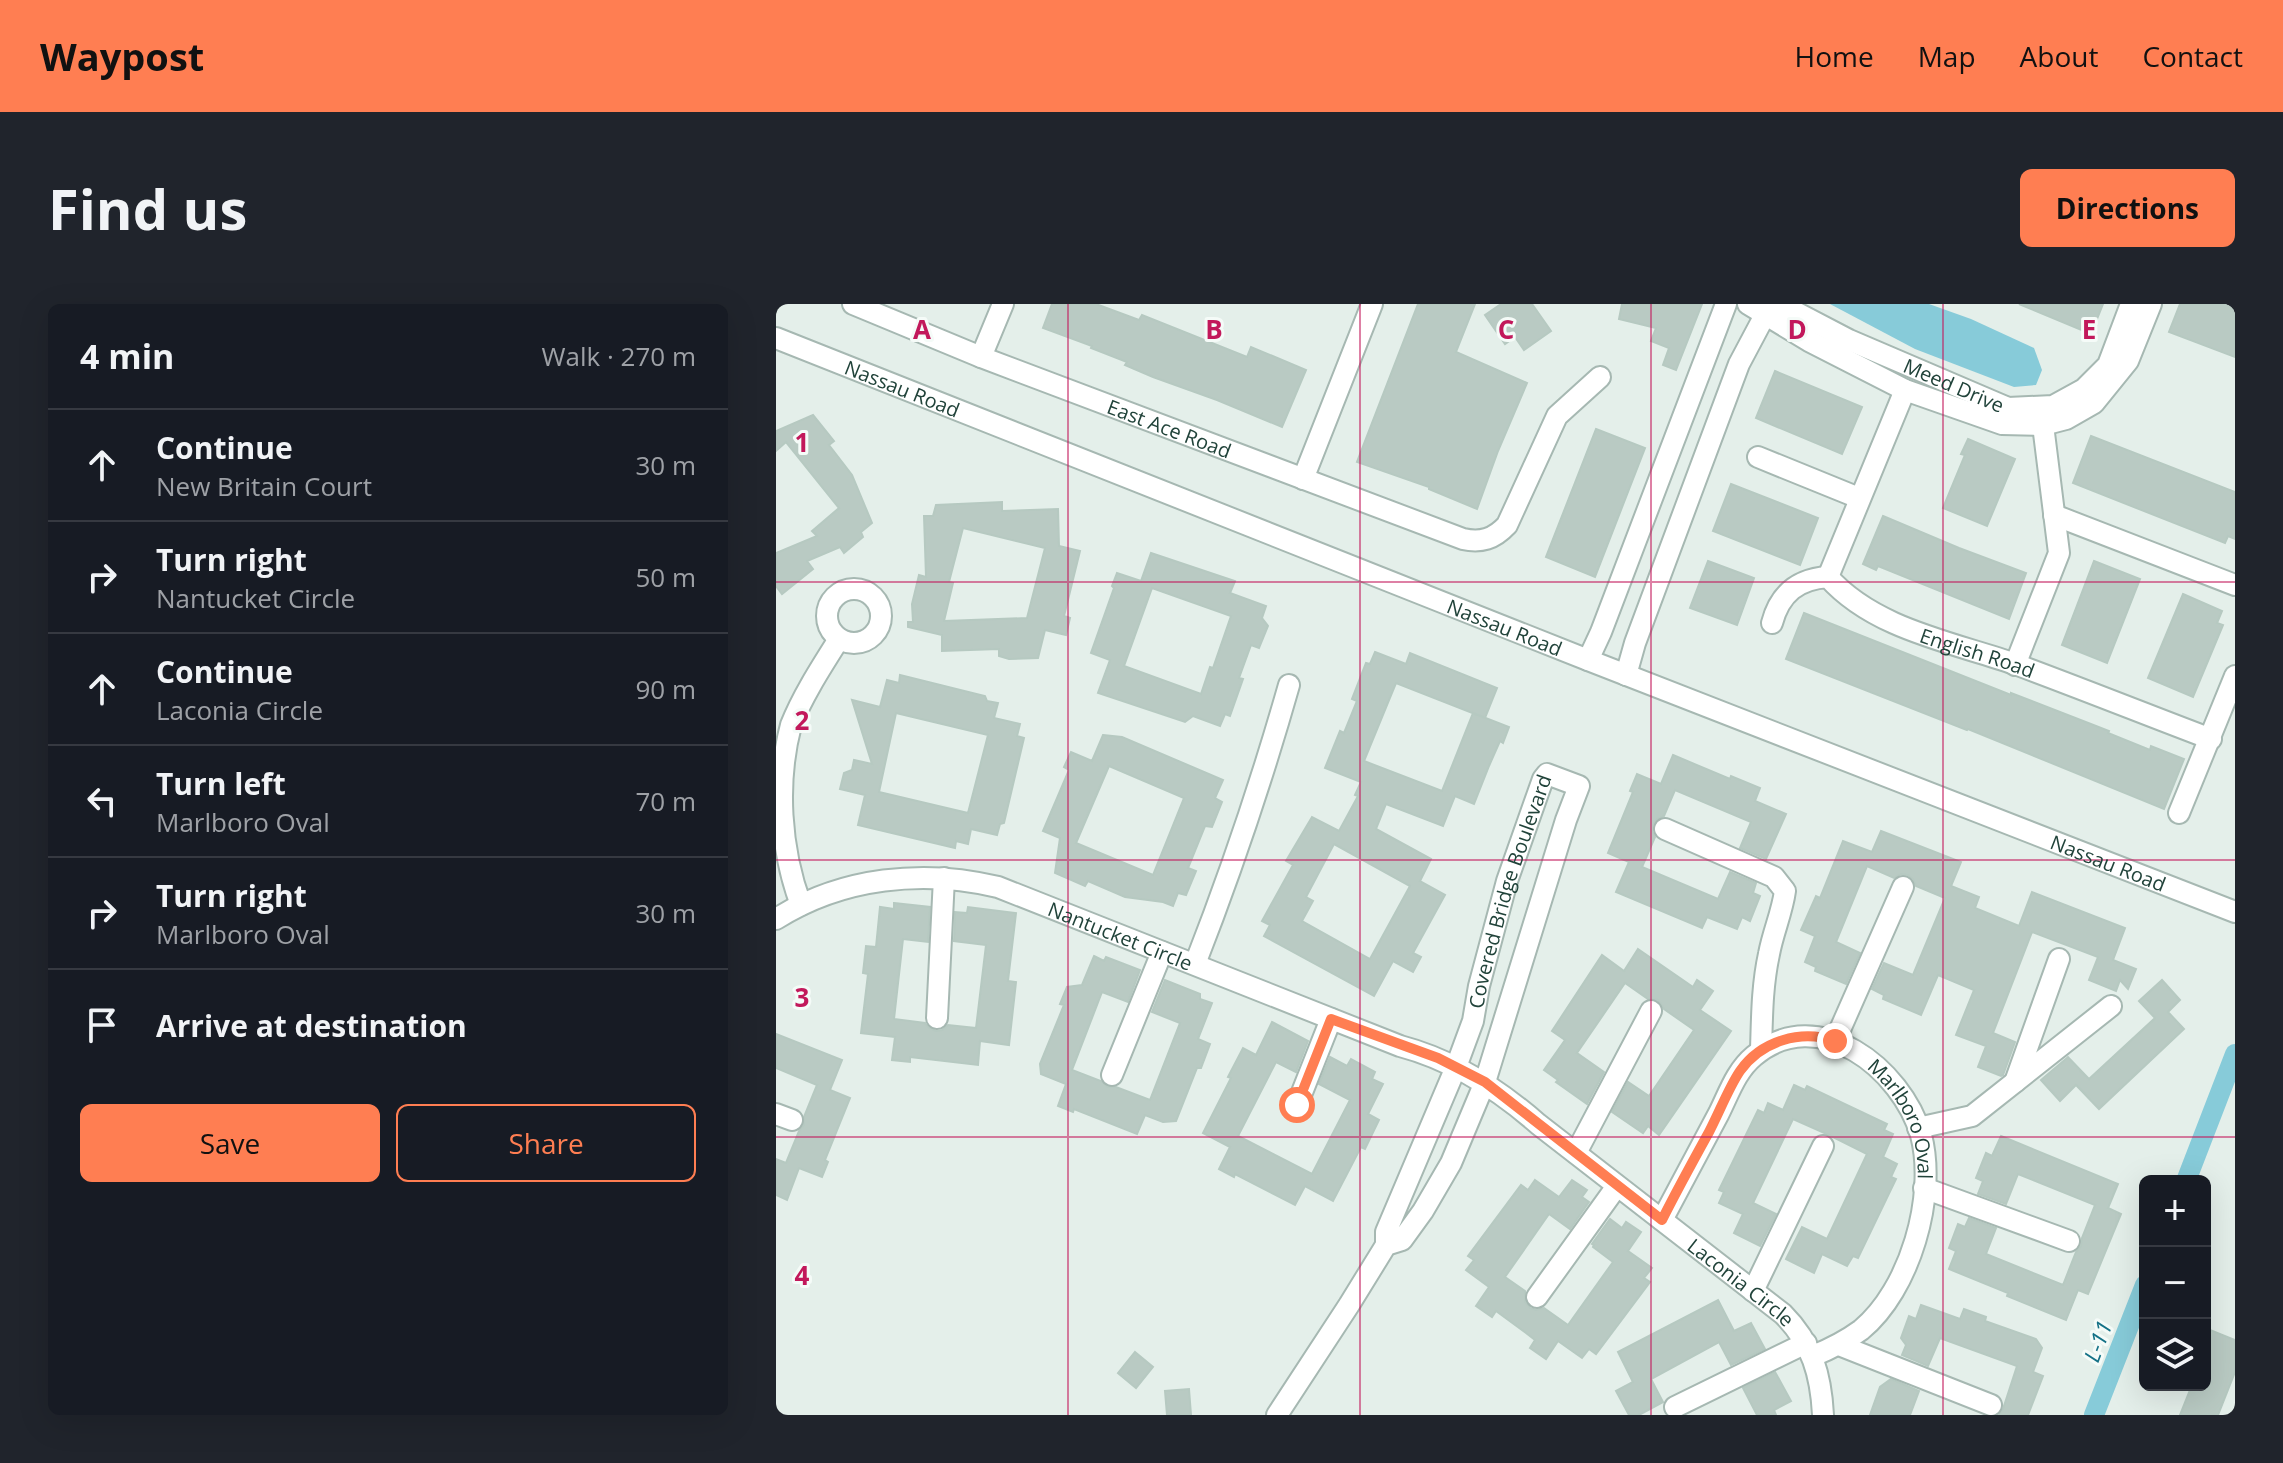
<!DOCTYPE html>
<meta charset="utf-8">
<style>
:root{--surface:#171b24;--page:#20242c;--text:#f1f3f6;--muted:#9ea1a6;--line:#363941;--accent:#ff7e52}
body{margin:0;font-family:"Open Sans",sans-serif;background:var(--page);color:var(--text)}
.controls{position:absolute;right:24px;bottom:24px;display:grid;overflow:hidden;border-radius:12px;box-shadow:0 8px 32px #0002}
.controls button{width:72px;height:72px;display:grid;place-items:center;padding:0;border:0;border-bottom:2px solid var(--line);background:var(--surface);color:var(--text);font:40px sans-serif}
.stop{position:absolute;width:24px;height:24px;margin:-18px;border:6px solid #ff7e52;border-radius:50%;background:#fff}
.stop.end{background:#ff7e52;border-color:#fff;box-shadow:0 2px 8px #0008}
.list{margin:0;padding:0;list-style:none}
h2{display:flex;justify-content:space-between;align-items:center;height:104px;margin:0;padding:0 32px;font-size:34px}
h2 small{font-size:26px;font-weight:400;color:var(--muted)}
.list li{display:grid;grid-template-columns:52px 1fr auto;gap:24px;align-items:center;box-sizing:border-box;height:112px;padding:0 32px;border-top:2px solid var(--line)}
.list b{display:block;font-size:30px;white-space:nowrap}
.list p{margin:0;font-size:26px;white-space:nowrap;color:var(--muted)}
.list em{font-size:26px;font-style:normal;color:var(--muted)}
.actions{display:flex;gap:16px;padding:24px 32px}
.actions a{flex:1;padding:18px 0;border:2px solid var(--accent);border-radius:12px;text-align:center;font-size:28px;color:var(--accent)}
.actions .main{background:var(--accent);color:#111}
.icon{flex:none;width:44px;height:44px;fill:none;stroke:currentColor;stroke-width:2;stroke-linecap:round;stroke-linejoin:round}
.map{position:relative;flex:none;width:1459px;height:1111px;overflow:hidden;border-radius:12px}
header{display:flex;align-items:center;gap:48px;box-sizing:border-box;height:112px;padding:0 40px;background:var(--accent);color:#111}
header strong{font-size:38px}
nav{display:flex;gap:44px;margin-inline-start:auto;font-size:28px}
.intro{display:flex;align-items:center;justify-content:space-between;box-sizing:border-box;height:192px;padding:0 48px}
h1{margin:0;font-size:56px}
.button{padding:20px 36px;border-radius:12px;background:var(--accent);color:#111;font-size:28px;font-weight:700}
main{display:flex;gap:48px;padding:0 48px}
aside{flex:1;background:var(--surface);border-radius:12px;box-shadow:0 8px 32px #0002}
.map>svg:first-child{display:block}
.water{fill:#87cbd9}
.lines{fill:none;stroke-linecap:round;stroke-linejoin:round}
.canal{stroke:#87cbd9;stroke-width:20}
.building{fill:#b9cac3;stroke:#b6c9c1;stroke-width:2;fill-rule:evenodd}
.street-casing{stroke:#a6b8b2;stroke-width:24}
.street{stroke:#fff;stroke-width:20}
.route{stroke:#ff7e52;stroke-width:10}
.grid{fill:none;stroke:#c2185b;stroke-width:2;stroke-opacity:0.55}
.labels{text-anchor:middle;dominant-baseline:central;stroke-width:6;stroke-linejoin:round;paint-order:stroke}
.street-label{font-size:20px;fill:#21433a;stroke:#f5fbf8}
.water-label{font-size:22px;font-style:italic;fill:#147186;stroke:#f5fbf8}
.grid-label{font-size:26px;text-anchor:middle;font-weight:bold;fill:#c2185b;stroke:#f5fbf8;stroke-width:6;stroke-linejoin:round;paint-order:stroke}
</style>
<header>
<strong>Waypost</strong>
<nav><a>Home</a><a>Map</a><a>About</a><a>Contact</a></nav>
</header>
<div class="intro"><h1>Find us</h1><a class="button">Directions</a></div>
<main>
<aside>
<h2>4 min<small>Walk · 270 m</small></h2>
<ul class="list">
<li><svg class="icon" aria-label="ahead" viewBox="0 0 24 24"><path d="M12 20V5M6 11l6-6 6 6"/></svg><div><b>Continue</b><p>New Britain Court</p></div><em>30 m</em></li>
<li><svg class="icon" aria-label="right" viewBox="0 0 24 24"><path d="M7 20v-9h11M14 6l5 5-5 5"/></svg><div><b>Turn right</b><p>Nantucket Circle</p></div><em>50 m</em></li>
<li><svg class="icon" aria-label="ahead" viewBox="0 0 24 24"><path d="M12 20V5M6 11l6-6 6 6"/></svg><div><b>Continue</b><p>Laconia Circle</p></div><em>90 m</em></li>
<li><svg class="icon" aria-label="left" viewBox="0 0 24 24"><path d="M17 20v-9H6M10 6l-5 5 5 5"/></svg><div><b>Turn left</b><p>Marlboro Oval</p></div><em>70 m</em></li>
<li><svg class="icon" aria-label="right" viewBox="0 0 24 24"><path d="M7 20v-9h11M14 6l5 5-5 5"/></svg><div><b>Turn right</b><p>Marlboro Oval</p></div><em>30 m</em></li>
<li><svg class="icon" aria-label="arrive" viewBox="0 0 24 24"><path d="M6 21V4h12l-3 4 3 4H6"/></svg><div><b>Arrive at destination</b></div></li>
</ul>
<div class="actions"><a class="main">Save</a><a>Share</a></div>
</aside>
<div class="map">
<svg width="1459" height="1111" viewBox="0 0 1459 1111">
<rect width="100%" height="100%" fill="#e4efea"/>
<polygon class="water" points="1054,0 1153,0 1195,15 1258,44 1266,66 1260,81 1238,83 1139,45"/>
<g class="lines">
<g class="canal">
<polyline points="1410,877 1459,750"/>
<polyline points="1318,1111 1369,981"/>
</g>
</g>
<g class="building">
<polygon points="276,0 320,0 363,16 366,11 471,53 475,43 530,66 506,123 441,96 377,73 349,61 351,58 315,44 316,42 267,24"/>
<polygon points="642,0 699,0 680,48 751,79 722,147 701,205 653,185 653,183 581,158"/>
<polygon points="725,0 756,0 775,27 748,46 739,33 729,40 709,11"/>
<polygon points="846,0 926,0 900,66 887,61 893,44 875,37 880,24 843,15"/>
<polygon points="1243,0 1327,0 1315,30"/>
<polygon points="1404,0 1451,0 1459,3 1459,53 1393,28"/>
<polygon points="999,67 1086,103 1066,150 980,114"/>
<polygon points="37,111 58,137 53,141 76,171 96,219 85,228 87,233 68,249 64,243 31,257 37,265 6,290 0,282 0,249 41,232 36,227 63,204 10,138 0,147 0,127"/>
<polygon points="820,125 869,144 819,273 770,253"/>
<polygon points="1315,132 1459,188 1459,235 1452,232 1449,239 1297,179"/>
<polygon points="1192,135 1239,155 1211,222 1167,204 1189,151 1185,150"/>
<polygon points="955,180 1042,214 1024,261 937,227"/>
<path d="M 226,198 L 226,207 L 282,205 L 283,242 L 304,247 L 288,312 L 294,314 L 290,331 L 269,326 L 262,354 L 233,355 L 223,352 L 223,345 L 166,347 L 166,331 L 132,323 L 132,318 L 137,318 L 136,300 L 143,271 L 150,273 L 148,212 L 157,212 L 160,201 ZM 187,224 L 269,244 L 251,314 L 168,317 L 177,279 L 173,278 Z"/>
<polygon points="1107,212 1183,244 1250,269 1233,315 1102,262 1100,266 1087,260"/>
<path d="M 375,249 L 459,277 L 454,289 L 490,302 L 486,314 L 492,322 L 483,344 L 475,341 L 463,374 L 467,375 L 454,412 L 449,410 L 444,422 L 417,412 L 409,418 L 322,389 L 334,356 L 315,349 L 338,284 L 336,282 L 341,269 L 365,277 ZM 376,284 L 455,312 L 437,364 L 434,363 L 425,390 L 348,362 Z"/>
<polygon points="932,257 978,274 961,321 914,304"/>
<polygon points="1318,257 1364,275 1331,359 1286,341"/>
<polygon points="1407,290 1446,307 1441,319 1447,321 1417,393 1372,374"/>
<polygon points="1028,309 1235,391 1235,389 1320,422 1333,427 1332,429 1374,446 1375,442 1408,455 1388,505 1192,425 1191,426 1010,355"/>
<path d="M 599,348 L 630,360 L 634,349 L 721,384 L 709,414 L 620,379 L 588,457 L 666,487 L 697,409 L 733,423 L 727,439 L 724,437 L 713,462 L 698,500 L 679,492 L 667,522 L 610,500 L 600,525 L 655,555 L 644,577 L 669,591 L 637,649 L 645,653 L 637,668 L 617,657 L 598,692 L 488,632 L 494,621 L 486,617 L 517,561 L 510,557 L 536,513 L 563,527 L 582,492 L 579,491 L 585,478 L 549,464 L 564,427 L 568,429 L 581,397 L 576,395 L 590,359 L 594,360 ZM 558,540 L 634,582 L 594,655 L 526,617 L 537,597 L 530,593 Z"/>
<path d="M 124,371 L 209,392 L 211,397 L 222,399 L 218,414 L 244,420 L 241,432 L 248,434 L 228,519 L 224,520 L 221,531 L 195,525 L 192,540 L 180,537 L 179,544 L 82,521 L 89,491 L 64,485 L 68,469 L 76,466 L 78,456 L 96,460 L 76,396 L 104,403 L 111,376 L 123,379 ZM 120,409 L 212,431 L 192,509 L 103,488 Z"/>
<path d="M 327,431 L 346,433 L 447,476 L 439,494 L 446,498 L 436,523 L 429,522 L 412,564 L 420,567 L 410,591 L 402,589 L 397,602 L 387,598 L 349,593 L 312,577 L 309,582 L 279,569 L 284,534 L 267,527 L 293,466 L 288,463 L 295,448 L 316,457 ZM 333,462 L 408,494 L 377,571 L 300,539 Z"/>
<polygon points="897,451 954,475 955,472 984,484 979,497 1010,510 990,555 964,544 975,518 899,486 888,512 881,515 877,521 876,527 879,533 866,563 942,595 954,568 980,579 977,589 984,592 974,617 966,613 961,625 931,613 926,624 840,588 853,558 832,549 857,488 854,487 861,470 885,480"/>
<polygon points="1105,527 1185,558 1175,582 1203,593 1199,604 1243,622 1256,588 1349,624 1337,656 1360,665 1352,685 1344,676 1340,687 1313,676 1322,653 1256,628 1217,729 1239,738 1227,771 1225,772 1202,763 1210,742 1180,731 1198,686 1162,671 1145,711 1107,695 1108,691 1096,685 1108,659 1137,671 1169,594 1140,582 1137,575 1132,571 1125,570 1118,574 1091,562 1060,638 1084,649 1070,680 1039,667 1040,663 1029,658 1039,632 1025,626 1040,592 1044,594 1067,537 1096,548"/>
<polygon points="118,599 154,603 152,638 127,635 118,715 149,719 153,724 160,727 166,726 172,721 200,724 210,641 178,637 179,608 191,609 192,603 240,609 232,677 240,678 233,741 204,737 202,761 134,753 134,758 116,756 119,733 85,729 92,670 87,669 90,642 100,643 104,603 118,605"/>
<polygon points="862,645 917,683 921,676 937,687 924,706 955,727 883,831 872,822 867,829 836,808 852,778 873,792 918,726 888,705 882,696 872,695 849,679 801,749 828,768 811,800 780,778 782,776 768,766 789,736 776,727 826,651 848,667"/>
<polygon points="318,652 328,657 330,653 364,666 352,698 326,688 296,766 325,777 332,783 340,783 374,796 404,719 376,708 389,676 424,690 424,695 436,699 422,735 434,740 425,764 421,764 400,817 387,818 369,811 361,830 298,805 297,808 282,802 290,780 265,770 264,760 288,701 284,700 291,683 306,681"/>
<polygon points="1386,676 1404,696 1392,708 1408,725 1323,805 1300,781 1284,797 1265,776 1292,753 1313,775 1379,714 1363,697"/>
<polygon points="496,718 532,737 520,768 500,758 462,832 536,870 574,796 543,780 554,753 571,762 575,755 599,768 596,775 607,780 592,810 603,816 589,845 585,843 557,897 529,882 519,901 459,870 458,873 443,865 454,843 427,829 455,774 452,773 467,744 480,751"/>
<polygon points="0,730 66,756 54,786 74,794 49,856 52,858 46,873 23,864 11,896 0,891 0,855 10,859 23,827 28,821 28,813 41,781 0,764"/>
<polygon points="1018,781 1029,786 1031,782 1111,820 1108,826 1117,830 1107,853 1121,860 1115,873 1120,875 1082,954 1077,952 1071,962 1046,950 1038,969 1010,955 1026,923 1051,935 1091,850 1053,831 1017,815 977,899 1000,910 984,942 958,929 967,910 943,899 948,888 943,886 982,806 988,809 992,799 1007,806"/>
<polygon points="1225,832 1342,880 1332,904 1345,910 1312,990 1302,986 1290,1016 1231,992 1232,989 1173,965 1180,947 1173,944 1182,920 1189,923 1193,914 1220,924 1210,950 1287,981 1300,948 1305,942 1306,934 1319,901 1242,870 1230,900 1202,890 1207,877 1200,874 1210,849 1216,852"/>
<polygon points="759,876 783,893 796,876 811,886 806,893 813,898 794,925 773,910 729,973 749,987 749,998 754,1004 760,1006 768,1004 792,1021 837,958 817,943 818,941 816,940 834,915 846,924 850,918 865,928 852,947 876,964 868,974 874,978 820,1050 813,1045 806,1054 782,1037 770,1055 754,1044 759,1036 750,1029 720,1007 716,1013 700,1002 713,983 690,966 698,956 692,952 745,881 752,886"/>
<polygon points="942,996 958,1027 975,1019 989,1045 955,1061 943,1038 875,1075 887,1098 863,1111 853,1111 840,1087 857,1078 842,1048"/>
<polygon points="1145,1001 1184,1015 1188,1005 1210,1013 1209,1017 1260,1035 1266,1044 1257,1068 1267,1072 1252,1111 1223,1111 1227,1105 1241,1062 1164,1034 1152,1062 1126,1051 1130,1041 1125,1034 1133,1012 1140,1015"/>
<polygon points="1429,1024 1459,1036 1459,1068 1442,1111 1404,1111 1416,1081 1429,1081"/>
<polygon points="359,1048 377,1063 360,1084 342,1069"/>
<polygon points="999,1068 1015,1097 998,1106 1000,1111 981,1111 967,1084"/>
<polygon points="1115,1075 1143,1087 1134,1111 1094,1111 1104,1083"/>
<polygon points="413,1085 415,1111 391,1111 389,1087"/>
</g>
<g class="lines">
<defs>
<g id="street">
<path id="s1" d="M 77,0 L 205,53 L 687,235 C 705,239 718,235 731,221 L 781,112 L 824,73"/>
<polyline points="972,0 1033,37 1129,86 1226,120 1267,121 1290,115 1318,99 1352,57 1375,0"/>
<path id="s2" d="M 1004,0 L 1073,36 L 1232,104 L 1277,102 L 1308,85 L 1332,61 L 1355,0"/>
<path id="s3" d="M 0,34 L 812,356 L 1459,608"/>
<polyline points="205,53 227,0"/>
<polyline points="982,153 1083,194"/>
<polyline points="527,175 596,0"/>
<polyline points="1278,211 1459,281"/>
<polyline points="1052,273 1129,86"/>
<circle cx="78" cy="312" r="27"/>
<path id="s4" d="M 996,319 C 1004,289 1022,275 1052,273 C 1098,325 1176,338 1239,360 C 1304,384 1369,410 1435,435"/>
<polyline points="812,356 825,328 950,0"/>
<polyline points="1239,361 1283,249 1267,121"/>
<polyline points="850,371 859,339 963,60 989,11 997,4"/>
<polyline points="1403,509 1459,372"/>
<path d="M 889,525 L 998,573 L 1009,587 C 1006,609 997,628 993,650 C 986,682 986,713 985,746"/>
<path d="M 25,601 C 4,545 0,478 15,421 C 27,391 46,362 63,335"/>
<path id="s5" d="M 0,615 C 66,573 148,565 222,583 L 624,742 C 677,756 721,784 762,820 L 1007,1010 C 1036,1039 1045,1071 1047,1111"/>
<path d="M 419,660 C 455,568 486,476 513,381"/>
<polyline points="161,714 168,574"/>
<polyline points="1059,737 1127,583"/>
<polyline points="336,771 386,648"/>
<polyline points="1239,778 1283,655"/>
<polyline points="521,801 555,715"/>
<polyline points="0,810 16,816"/>
<polyline points="1142,824 1196,812 1335,702"/>
<polyline points="800,849 875,707"/>
<polyline points="1148,884 1293,937"/>
<path id="s6" d="M 886,916 C 905,880 924,844 943,809 C 953,789 960,767 978,752 C 1042,698 1126,765 1145,831 C 1161,892 1134,986 1085,1026 C 1070,1037 1054,1045 1037,1052"/>
<polyline points="977,987 1047,842"/>
<polyline points="761,993 841,882"/>
<polyline points="1063,1041 1215,1101"/>
<polyline points="899,1103 1030,1039"/>
<path id="s7" d="M 501,1111 L 573,1001 L 610,941 L 610,928 L 680,763 L 697,717 L 703,682 L 731,577 L 767,475 L 771,470 L 803,482 L 790,516 L 709,778 L 675,859 L 647,907 L 626,936 L 610,941"/>
</g>
</defs>
<use href="#street" class="street-casing"/>
<use href="#street" class="street"/>
</g>
<g class="lines">
<path class="route" d="M 521,801 L 555,715 L 662,754 L 709,778 L 886,916 C 901,886 917,857 933,828 C 943,809 953,783 964,767 C 985,737 1025,725 1059,737"/>
</g>
<path class="grid" d="M 292,0 L 292,1111M 584,0 L 584,1111M 875,0 L 875,1111M 1167,0 L 1167,1111M 0,278 L 1459,278M 0,556 L 1459,556M 0,833 L 1459,833"/>
<g class="labels">
<g class="street-label">
<text stroke="none"><textPath href="#s2" startOffset="192">Meed Drive</textPath></text>
<text stroke="none"><textPath href="#s3" startOffset="136">Nassau Road</textPath></text>
<text stroke="none"><textPath href="#s1" startOffset="340">East Ace Road</textPath></text>
<text stroke="none"><textPath href="#s3" startOffset="784">Nassau Road</textPath></text>
<text stroke="none"><textPath href="#s4" startOffset="248">English Road</textPath></text>
<text stroke="none"><textPath href="#s3" startOffset="1432">Nassau Road</textPath></text>
<text stroke="none"><textPath href="#s7" startOffset="578">Covered Bridge Boulevard</textPath></text>
<text stroke="none"><textPath href="#s5" startOffset="362">Nantucket Circle</textPath></text>
<text stroke="none"><textPath href="#s6" startOffset="384">Marlboro Oval</textPath></text>
<text stroke="none"><textPath href="#s5" startOffset="1080">Laconia Circle</textPath></text>
</g>
<g class="water-label">
<text transform="translate(1321 1037) rotate(-69)">L-11</text>
</g>
</g>
<g class="grid-label">
<text x="146" y="35">A</text>
<text x="438" y="35">B</text>
<text x="730" y="35">C</text>
<text x="1021" y="35">D</text>
<text x="1313" y="35">E</text>
<text x="26" y="148">1</text>
<text x="26" y="426">2</text>
<text x="26" y="703">3</text>
<text x="26" y="981">4</text>
</g>
</svg>
<div class="controls">
<button>+</button>
<button>−</button>
<button><svg class="icon" aria-label="layers" viewBox="0 0 24 24"><path d="M12 4l9 5-9 5-9-5zM3 14l9 5 9-5"/></svg></button>
</div>
<div class="stop" style="left:521px;top:801px"></div>
<div class="stop end" style="left:1059px;top:737px"></div>
</div>
</main>
